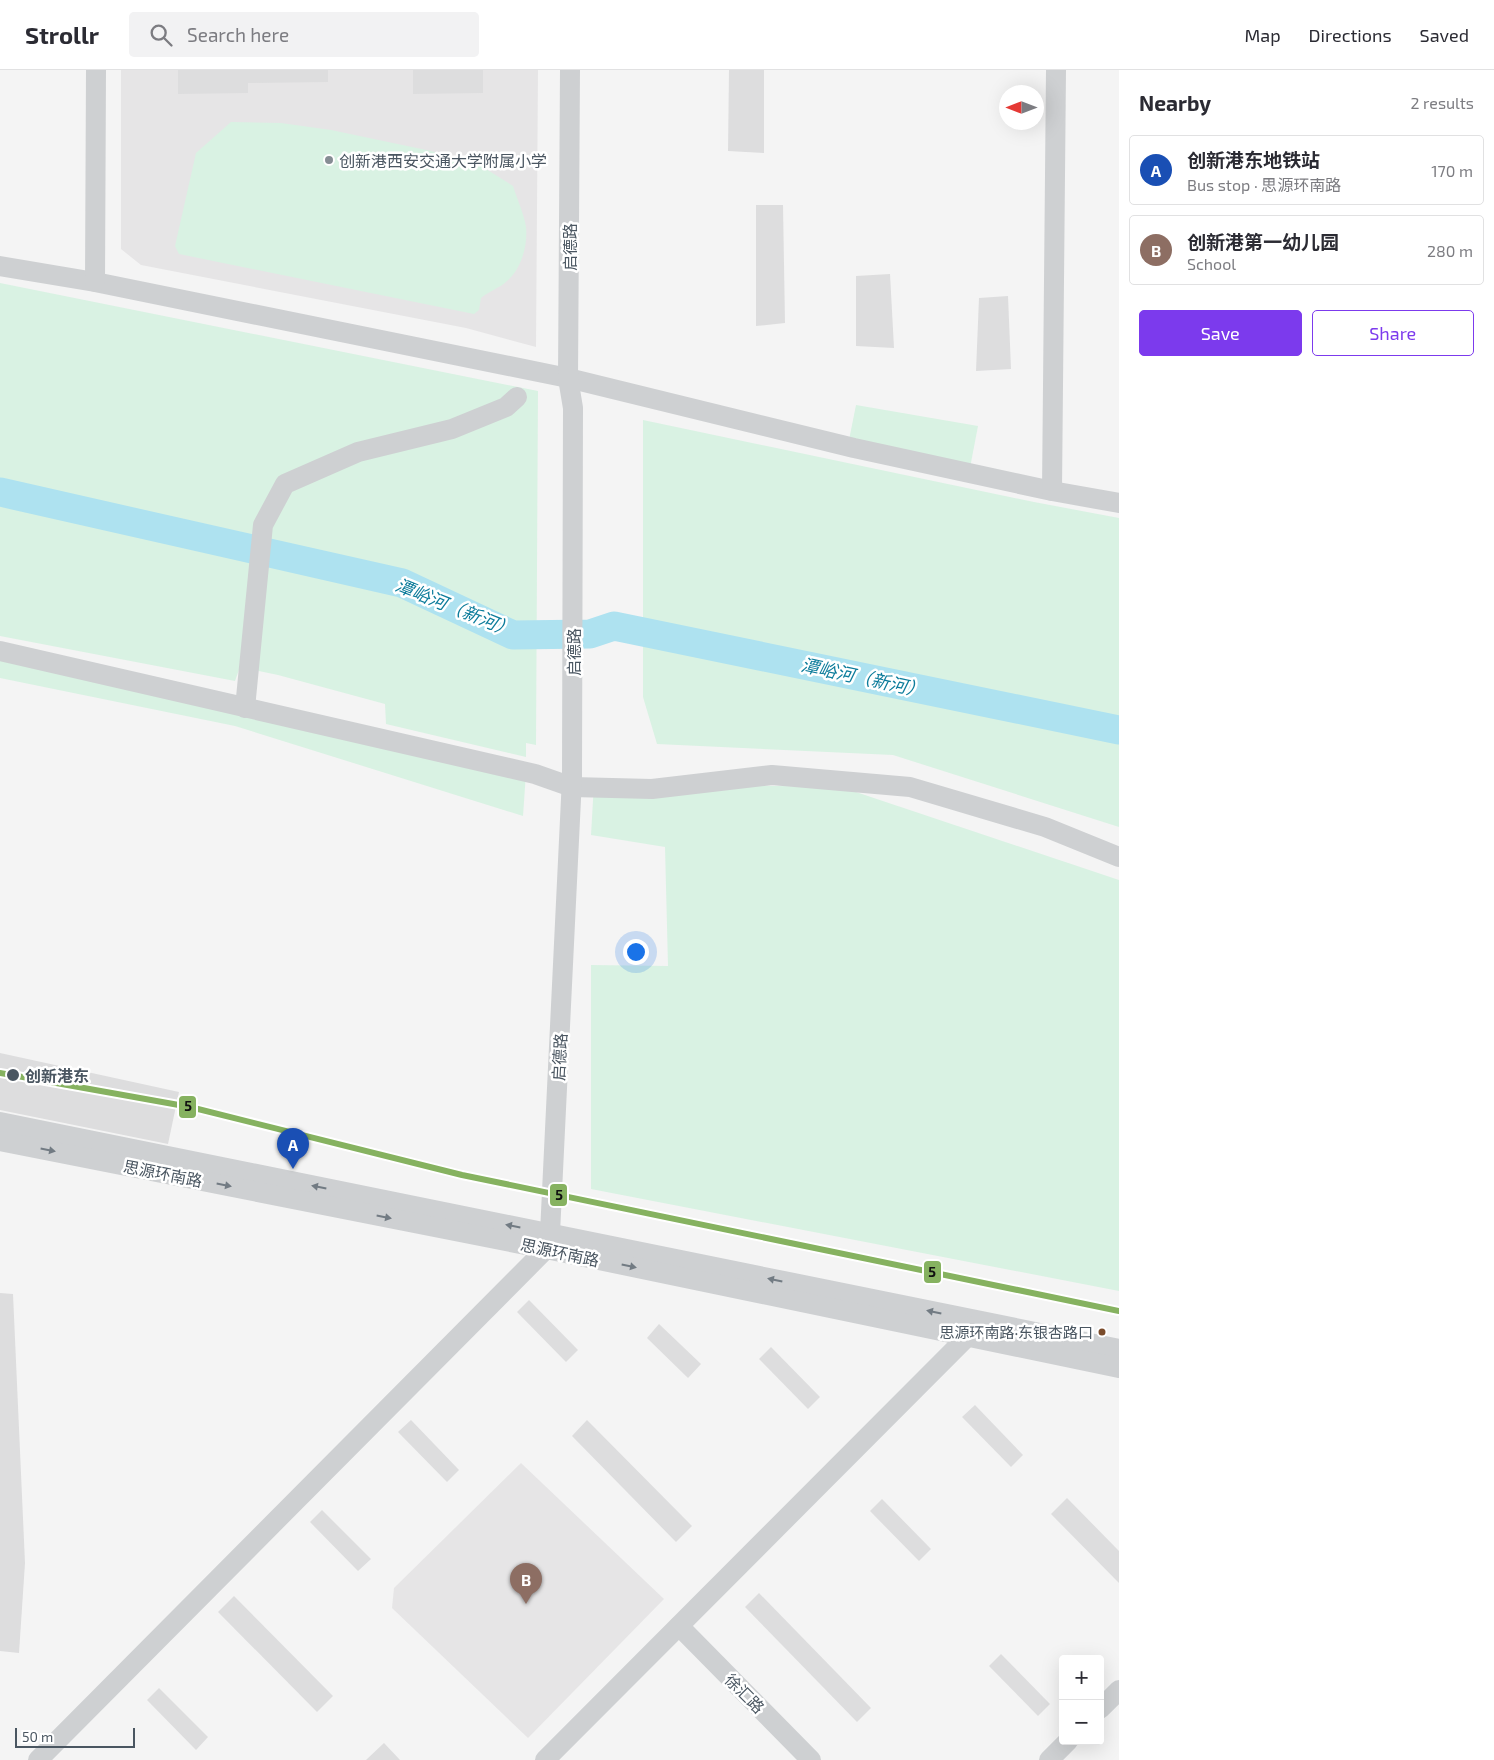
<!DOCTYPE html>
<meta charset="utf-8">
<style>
:root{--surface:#fff;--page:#f2f2f3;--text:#2b2b33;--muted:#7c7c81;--line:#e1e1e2;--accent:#7c3aed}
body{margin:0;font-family:"Exo 2","Noto Sans SC",sans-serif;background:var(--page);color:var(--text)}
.controls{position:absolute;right:15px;bottom:15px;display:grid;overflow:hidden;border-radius:5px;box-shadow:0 5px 20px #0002}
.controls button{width:45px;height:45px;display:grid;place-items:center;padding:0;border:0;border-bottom:1px solid var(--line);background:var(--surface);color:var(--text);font:25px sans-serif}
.compass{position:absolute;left:999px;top:15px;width:45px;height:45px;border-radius:50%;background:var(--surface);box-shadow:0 5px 20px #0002;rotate:270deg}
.scale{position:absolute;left:15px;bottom:12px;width:120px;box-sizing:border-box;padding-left:5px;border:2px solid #4a5661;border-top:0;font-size:14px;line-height:18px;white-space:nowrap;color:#4a5661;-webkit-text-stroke:4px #fff;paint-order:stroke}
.you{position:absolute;left:635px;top:881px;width:18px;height:18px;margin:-12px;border:4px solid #fff;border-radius:50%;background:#1a73e8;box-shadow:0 0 0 8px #1a73e833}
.badge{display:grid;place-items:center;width:32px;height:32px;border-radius:50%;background:var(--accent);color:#fff;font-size:16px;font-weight:700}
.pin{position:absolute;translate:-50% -41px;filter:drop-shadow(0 1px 2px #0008)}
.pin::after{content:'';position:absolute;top:26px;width:18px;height:15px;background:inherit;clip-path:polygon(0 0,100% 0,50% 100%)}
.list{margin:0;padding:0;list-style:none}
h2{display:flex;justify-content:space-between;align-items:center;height:65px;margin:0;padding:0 20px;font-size:21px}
h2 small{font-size:16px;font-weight:400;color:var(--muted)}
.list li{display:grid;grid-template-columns:32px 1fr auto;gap:15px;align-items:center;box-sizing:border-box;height:70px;margin:0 10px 10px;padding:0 10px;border:1px solid var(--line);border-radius:5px}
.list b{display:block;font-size:19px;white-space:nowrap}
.list p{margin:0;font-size:16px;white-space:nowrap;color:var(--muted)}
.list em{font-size:16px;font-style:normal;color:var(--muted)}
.actions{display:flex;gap:10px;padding:15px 20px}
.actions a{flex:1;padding:11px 0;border:1px solid var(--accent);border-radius:5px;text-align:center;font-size:18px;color:var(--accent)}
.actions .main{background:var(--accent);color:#fff}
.icon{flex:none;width:28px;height:28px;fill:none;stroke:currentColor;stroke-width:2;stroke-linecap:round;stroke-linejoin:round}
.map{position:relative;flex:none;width:1119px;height:1690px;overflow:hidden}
header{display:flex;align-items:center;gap:30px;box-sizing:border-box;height:70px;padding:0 25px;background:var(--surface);border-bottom:1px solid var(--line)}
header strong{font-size:24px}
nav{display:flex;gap:28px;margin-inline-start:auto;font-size:18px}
.search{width:350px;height:45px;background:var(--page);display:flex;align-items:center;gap:12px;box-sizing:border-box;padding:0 18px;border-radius:5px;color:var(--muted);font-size:19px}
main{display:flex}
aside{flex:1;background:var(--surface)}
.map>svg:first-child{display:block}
.education{fill:#e6e5e6}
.green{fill:#d9f2e3}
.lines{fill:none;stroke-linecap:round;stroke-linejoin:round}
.river{stroke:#aee2f0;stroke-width:29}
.building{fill:#ddddde}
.minor{stroke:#ced0d2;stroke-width:20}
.metro-1-casing{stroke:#fff;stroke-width:10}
.metro-1{stroke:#86b260;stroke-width:6}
.oneway{fill:#727b83}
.poi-dot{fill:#868d94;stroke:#fff;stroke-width:2}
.stop-dot{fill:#4a5661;stroke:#fff;stroke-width:2}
.bus-dot{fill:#7a4b2a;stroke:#fff;stroke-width:2}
.labels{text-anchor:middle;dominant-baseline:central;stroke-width:5;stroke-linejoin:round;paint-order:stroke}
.bus-label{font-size:15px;fill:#4a5661;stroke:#fff;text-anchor:end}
.poi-label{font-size:16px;fill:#4a5661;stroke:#fff;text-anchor:start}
.street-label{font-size:16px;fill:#4a5661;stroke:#fff}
.stop-label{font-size:16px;font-weight:bold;fill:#4a5661;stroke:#fff;text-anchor:start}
.water-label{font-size:18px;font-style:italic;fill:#0c7c9b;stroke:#fff}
.line-badge{stroke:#fff;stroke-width:2}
.pale-badge-label{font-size:14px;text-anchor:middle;font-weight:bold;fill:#111}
</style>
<header>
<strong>Strollr</strong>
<div class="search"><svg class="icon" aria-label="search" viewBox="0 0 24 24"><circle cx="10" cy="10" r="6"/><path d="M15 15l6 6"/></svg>Search here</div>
<nav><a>Map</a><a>Directions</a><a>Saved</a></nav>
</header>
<main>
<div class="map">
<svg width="1119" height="1690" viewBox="0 0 1119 1690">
<rect width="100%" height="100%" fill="#f4f4f4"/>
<g class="education">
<polygon points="121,0 538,0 536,277 466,258 141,195 121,179"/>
<polygon points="521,1393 664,1529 528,1668 392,1538 394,1518"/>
</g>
<g class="green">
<path d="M 231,52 L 281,53 L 331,60 L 431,81 L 478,94 L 513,116 C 517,129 524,144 526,157 C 528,176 521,199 507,211 C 500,218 489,221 481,228 L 479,240 L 474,244 L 179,184 L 175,176 L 196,83 Z"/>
<polygon points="0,213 538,321 536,675 526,673 526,687 386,654 385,634 278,605 240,597 235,611 0,566"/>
<polygon points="856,335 978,356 969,403 847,380"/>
<polygon points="643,350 1034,432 1119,448 1119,757 893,685 657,674 643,627"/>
<polygon points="0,587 526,703 523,746 235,656 0,608"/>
<polygon points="594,713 841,717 1119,810 1119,1221 591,1119 591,895 668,896 665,777 591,765"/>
</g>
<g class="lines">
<polyline class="river" points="0,422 402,513 513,565 590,564 614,556 1119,660"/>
</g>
<g class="building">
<polygon points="178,0 328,0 328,12 248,13 248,23 178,24"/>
<polygon points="413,0 483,0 483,23 413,24"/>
<polygon points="729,0 764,0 764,83 728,81"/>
<polygon points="756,135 783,135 785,253 756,256"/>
<polygon points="890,204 894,278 856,276 856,206"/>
<polygon points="1008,226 1011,299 976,301 979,228"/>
<polygon points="0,983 179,1022 168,1074 0,1040"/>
<polygon points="0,1223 13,1224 25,1493 19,1583 0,1581"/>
<polygon points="529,1230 578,1280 566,1292 517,1242"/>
<polygon points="659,1254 701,1294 688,1308 647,1268"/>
<polygon points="771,1277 820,1327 808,1339 759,1289"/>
<polygon points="975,1335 1023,1385 1011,1397 962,1347"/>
<polygon points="411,1350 459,1400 447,1412 398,1362"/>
<polygon points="587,1350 692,1456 676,1472 572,1366"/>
<polygon points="1067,1428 1119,1481 1119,1513 1051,1444"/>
<polygon points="882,1429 931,1479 919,1491 870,1441"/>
<polygon points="322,1440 371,1489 358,1501 310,1452"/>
<polygon points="759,1523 871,1638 857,1652 745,1537"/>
<polygon points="234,1526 333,1626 317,1642 218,1542"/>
<polygon points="1001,1584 1050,1634 1038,1646 989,1596"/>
<polygon points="159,1618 208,1667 196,1680 147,1630"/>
<polygon points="384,1673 400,1690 366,1690"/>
</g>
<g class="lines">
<g class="minor">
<polyline points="0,196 95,212 568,308 854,378 1052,421 1119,433"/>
<polyline points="95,212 96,0"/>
<polyline points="1052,421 1056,0"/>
<polyline points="0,581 535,704 572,717 652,719 772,705 910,717 1045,757 1119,787"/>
<polyline points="245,638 263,455 285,414 358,382 452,359 506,337 517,327"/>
<polyline points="0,1052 1119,1279"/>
<polyline points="0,1071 546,1179 1119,1298"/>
<polyline points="679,1556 811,1690"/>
<polyline points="1100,1639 1119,1620"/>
<polyline points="38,1690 546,1179 550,1163 572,708 573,338 568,308 570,0"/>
<polyline points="545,1690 967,1267 969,1256"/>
<polyline points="1049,1690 1068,1671"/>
</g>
<defs>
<polyline id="metro-1" points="0,1003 190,1037 462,1105 1119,1241"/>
</defs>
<use href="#metro-1" class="metro-1-casing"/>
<use href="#metro-1" class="metro-1"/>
</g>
<defs><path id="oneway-solid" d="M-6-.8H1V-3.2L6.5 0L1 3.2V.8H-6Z" transform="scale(1.25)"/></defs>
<g class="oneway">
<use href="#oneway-solid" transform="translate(48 1080) rotate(11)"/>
<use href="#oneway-solid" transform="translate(224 1115) rotate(11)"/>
<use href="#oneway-solid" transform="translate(319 1117) rotate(-169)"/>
<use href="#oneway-solid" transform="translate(384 1147) rotate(11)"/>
<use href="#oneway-solid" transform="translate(513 1156) rotate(-169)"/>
<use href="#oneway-solid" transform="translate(629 1196) rotate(12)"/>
<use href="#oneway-solid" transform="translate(775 1210) rotate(-168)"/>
<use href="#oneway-solid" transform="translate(934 1242) rotate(-168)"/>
</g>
<circle class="poi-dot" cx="329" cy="90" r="5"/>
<circle class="stop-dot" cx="13" cy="1005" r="7"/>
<circle class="bus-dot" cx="1102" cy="1262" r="4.5"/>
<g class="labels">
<g class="bus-label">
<text x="1093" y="1262">思源环南路·东银杏路口</text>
</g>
<g class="poi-label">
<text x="339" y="90">创新港西安交通大学附属小学</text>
</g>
<g class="street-label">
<text transform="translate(569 177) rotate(-90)">启德路</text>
<text transform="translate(573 582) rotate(-90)">启德路</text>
<text transform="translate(559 987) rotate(-87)">启德路</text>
<text transform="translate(163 1103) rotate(11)">思源环南路</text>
<text transform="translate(560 1182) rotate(12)">思源环南路</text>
<text transform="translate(745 1623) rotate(45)">徐汇路</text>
</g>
<g class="stop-label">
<text x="25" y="1005">创新港东</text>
</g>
<g class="water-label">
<text transform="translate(455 537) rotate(22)">潭峪河（新河）</text>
<text transform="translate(863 607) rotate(12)">潭峪河（新河）</text>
</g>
</g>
<g class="line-badge">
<rect x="178" y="1025" width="19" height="24" rx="5" fill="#86b260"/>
<rect x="549" y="1113" width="19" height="24" rx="5" fill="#86b260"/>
<rect x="923" y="1190" width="19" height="24" rx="5" fill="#86b260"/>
</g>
<g class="pale-badge-label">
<text x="188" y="1041">5</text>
<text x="559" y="1130">5</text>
<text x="932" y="1207">5</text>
</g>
</svg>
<div class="controls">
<button>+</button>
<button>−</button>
</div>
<svg class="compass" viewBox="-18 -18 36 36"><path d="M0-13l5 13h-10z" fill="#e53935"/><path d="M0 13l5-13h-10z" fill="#7c7c81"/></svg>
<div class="scale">50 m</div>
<div class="you"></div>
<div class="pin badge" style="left:293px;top:1099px;background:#1a4fb4">A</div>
<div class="pin badge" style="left:526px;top:1534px;background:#8d6e63">B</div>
</div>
<aside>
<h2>Nearby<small>2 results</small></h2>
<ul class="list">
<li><span class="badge" style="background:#1a4fb4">A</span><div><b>创新港东地铁站</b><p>Bus stop · 思源环南路</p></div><em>170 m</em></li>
<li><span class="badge" style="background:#8d6e63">B</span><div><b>创新港第一幼儿园</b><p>School</p></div><em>280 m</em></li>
</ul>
<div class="actions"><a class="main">Save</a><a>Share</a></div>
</aside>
</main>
